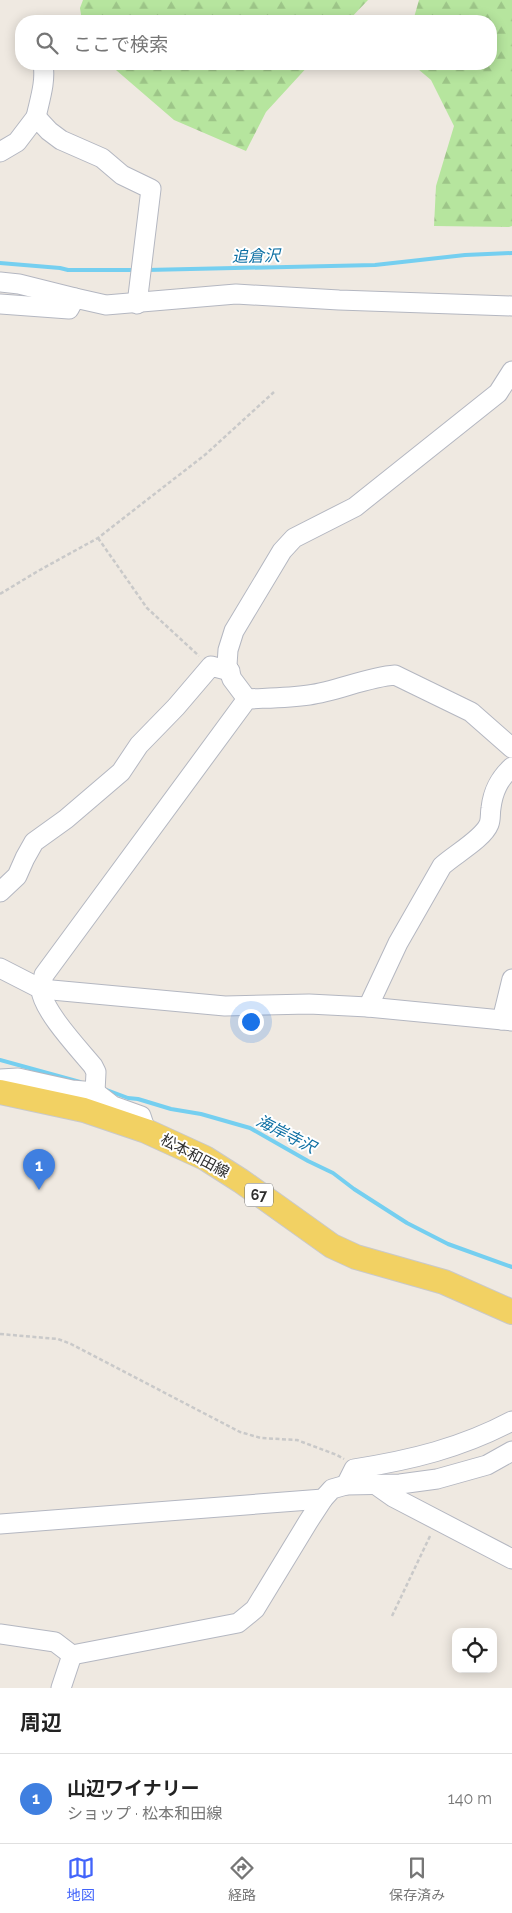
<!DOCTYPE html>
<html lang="ja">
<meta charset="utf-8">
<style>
:root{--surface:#fff;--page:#f6f6f6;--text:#222;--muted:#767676;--line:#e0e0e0;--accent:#4264fb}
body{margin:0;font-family:Raleway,"Noto Sans JP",sans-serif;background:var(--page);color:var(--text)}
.controls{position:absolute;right:15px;bottom:15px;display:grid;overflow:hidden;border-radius:10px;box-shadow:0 2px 12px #0003}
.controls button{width:45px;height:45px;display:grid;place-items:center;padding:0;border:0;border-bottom:1px solid var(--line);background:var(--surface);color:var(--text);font:25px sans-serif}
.you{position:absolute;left:250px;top:1021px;width:18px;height:18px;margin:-12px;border:4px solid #fff;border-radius:50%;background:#1a73e8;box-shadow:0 0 0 8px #1a73e833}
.badge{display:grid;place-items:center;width:32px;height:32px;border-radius:50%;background:var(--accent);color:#fff;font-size:16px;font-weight:700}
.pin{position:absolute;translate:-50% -41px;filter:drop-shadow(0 1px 2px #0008)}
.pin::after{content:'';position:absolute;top:26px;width:18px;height:15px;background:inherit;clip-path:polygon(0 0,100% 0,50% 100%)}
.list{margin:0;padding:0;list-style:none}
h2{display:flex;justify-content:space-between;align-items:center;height:65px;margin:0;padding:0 20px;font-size:21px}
h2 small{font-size:16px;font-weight:400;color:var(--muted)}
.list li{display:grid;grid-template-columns:32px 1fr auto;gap:15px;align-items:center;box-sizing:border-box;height:90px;padding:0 20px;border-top:1px solid var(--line)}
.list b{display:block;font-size:19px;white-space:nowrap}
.list p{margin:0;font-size:16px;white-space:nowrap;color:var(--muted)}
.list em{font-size:16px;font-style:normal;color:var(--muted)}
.icon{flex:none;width:28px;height:28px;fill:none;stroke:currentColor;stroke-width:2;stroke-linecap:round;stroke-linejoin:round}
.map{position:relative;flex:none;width:512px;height:1688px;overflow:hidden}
.search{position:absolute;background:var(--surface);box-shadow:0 2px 12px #0003;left:15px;right:15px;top:15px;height:55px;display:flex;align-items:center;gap:12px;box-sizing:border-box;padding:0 18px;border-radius:20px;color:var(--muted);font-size:19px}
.sheet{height:155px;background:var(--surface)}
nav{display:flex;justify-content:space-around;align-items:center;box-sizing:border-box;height:70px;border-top:1px solid var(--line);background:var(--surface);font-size:14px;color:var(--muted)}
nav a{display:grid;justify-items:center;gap:2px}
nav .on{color:var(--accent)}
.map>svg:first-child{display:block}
.forest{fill:url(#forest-firs)}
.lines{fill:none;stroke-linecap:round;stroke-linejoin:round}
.stream{stroke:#75cff0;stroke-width:4}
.minor-casing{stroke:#b4b7c1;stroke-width:21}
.major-casing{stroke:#c9c9c9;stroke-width:26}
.path{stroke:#c9c9c9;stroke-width:2.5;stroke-dasharray:4 2.5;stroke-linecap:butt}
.minor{stroke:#fff;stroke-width:19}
.major{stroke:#f2d163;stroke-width:24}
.labels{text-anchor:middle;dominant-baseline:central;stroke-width:4;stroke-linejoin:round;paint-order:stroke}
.shield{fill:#fff;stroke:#6d6d6d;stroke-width:1}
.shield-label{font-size:14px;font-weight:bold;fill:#2e2e2e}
.street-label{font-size:15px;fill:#2e2e2e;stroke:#fff}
.water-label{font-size:16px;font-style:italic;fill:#0d6fa3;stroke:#fff}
</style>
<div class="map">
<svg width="512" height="1688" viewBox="0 0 512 1688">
<defs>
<pattern id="forest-firs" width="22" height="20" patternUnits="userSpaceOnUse" patternTransform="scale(1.25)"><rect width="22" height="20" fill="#b6e59e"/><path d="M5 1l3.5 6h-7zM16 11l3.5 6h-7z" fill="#9dc588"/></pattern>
</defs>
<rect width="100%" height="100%" fill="#efe9e1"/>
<g class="forest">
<polygon points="83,0 368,0 348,21 82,21 80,8"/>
<polygon points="419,0 512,0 512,226 509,227 434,226 436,186 454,126 431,80 412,64 491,64 491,21 413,21"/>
<polygon points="109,64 310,64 266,112 246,151 174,120"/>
</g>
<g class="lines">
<g class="stream">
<polyline points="0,263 60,268 68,270 135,270"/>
<polyline points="147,270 375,265 465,255 512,253"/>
<polyline points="0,1060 80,1082"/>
<polyline points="104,1089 128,1098 138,1099 171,1109 201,1114 250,1128 308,1161 333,1173 354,1189 407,1223 448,1244 512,1267"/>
</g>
<defs>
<g id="minor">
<path d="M 36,117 C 40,99 46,81 43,64"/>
<polyline points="0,152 17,142 36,117 49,131 61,140 102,158 122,175 151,189 137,304"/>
<polyline points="0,282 19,284 75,298"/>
<polyline points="0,304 69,309 75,298 106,305 236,294 339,300 512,306"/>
<polyline points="247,699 232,679 227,665 228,650 234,631 282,551 294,538 355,507 498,393 512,371"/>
<polyline points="0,892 17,876 25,858 34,842 66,819 121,772 139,745 176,707 211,666 230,671"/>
<polyline points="0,968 41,989 225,1006 309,1004 368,1007 512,1021"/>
<path d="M 368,1007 L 398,943 L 442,866 C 455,854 483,839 489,824 C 491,819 490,813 491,808 C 493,791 499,779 512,767"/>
<polyline points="502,1020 512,979"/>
<polyline points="0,1079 18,1078 72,1090 95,1092 113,1106 141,1116 146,1131"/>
<path d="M 95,1092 L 96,1072 L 93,1066 C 79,1049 43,1011 41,990 C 41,986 43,980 44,975 L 247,699 C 268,698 289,698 309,695 C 337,691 368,677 395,675 L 471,712 L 512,748"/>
<path d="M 346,1485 L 354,1469 C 411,1460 461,1448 512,1421"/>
<polyline points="376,1485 393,1497 512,1559"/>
<polyline points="0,1524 323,1499"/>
<polyline points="0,1634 55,1642 72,1655"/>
<polyline points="72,1655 238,1623 255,1609 308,1522 323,1499 332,1489 346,1485 400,1484 437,1479 487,1465 512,1451"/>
<polyline points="61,1688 72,1655"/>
</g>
<polyline id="major" points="0,1092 84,1110 146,1131 205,1158 241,1181 332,1246 356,1257 444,1282 512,1312"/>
</defs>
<use href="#minor" class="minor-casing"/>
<use href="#major" class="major-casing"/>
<g class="path">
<polyline points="98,538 147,608 199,656"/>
<polyline points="0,594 38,571 98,538 206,454 274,392"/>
<polyline points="0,1334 58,1339 71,1344 240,1432 261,1438 297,1440 337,1455 344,1459"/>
<polyline points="392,1616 431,1534"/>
</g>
<use href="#minor" class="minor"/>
<use href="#major" class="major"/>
</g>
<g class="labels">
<rect class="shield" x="245" y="1183.5" width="28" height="23" rx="4"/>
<g class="shield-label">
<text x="259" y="1195">67</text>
</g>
<g class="street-label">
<text transform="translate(195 1156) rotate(28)">松本和田線</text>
</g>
<g class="water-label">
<text transform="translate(256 256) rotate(-1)">追倉沢</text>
<text transform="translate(286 1134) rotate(27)">海岸寺沢</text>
</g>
</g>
</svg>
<div class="controls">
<button><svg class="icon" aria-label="locate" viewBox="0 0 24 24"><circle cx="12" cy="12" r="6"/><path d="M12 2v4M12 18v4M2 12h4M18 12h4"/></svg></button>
</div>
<div class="you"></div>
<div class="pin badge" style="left:39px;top:1190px;background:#3f7fe0">1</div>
<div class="search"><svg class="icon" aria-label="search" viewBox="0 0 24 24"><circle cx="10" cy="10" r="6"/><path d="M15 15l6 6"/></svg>ここで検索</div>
</div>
<section class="sheet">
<h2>周辺<small></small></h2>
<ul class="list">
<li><span class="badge" style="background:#3f7fe0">1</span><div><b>山辺ワイナリー</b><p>ショップ · 松本和田線</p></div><em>140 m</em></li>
</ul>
</section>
<nav>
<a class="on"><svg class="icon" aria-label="map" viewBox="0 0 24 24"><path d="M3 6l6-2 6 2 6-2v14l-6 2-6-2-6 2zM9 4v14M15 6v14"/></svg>地図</a>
<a><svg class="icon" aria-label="directions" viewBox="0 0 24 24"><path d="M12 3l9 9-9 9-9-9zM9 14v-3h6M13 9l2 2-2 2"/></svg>経路</a>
<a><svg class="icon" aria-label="saved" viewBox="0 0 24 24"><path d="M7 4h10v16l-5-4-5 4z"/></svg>保存済み</a>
</nav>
